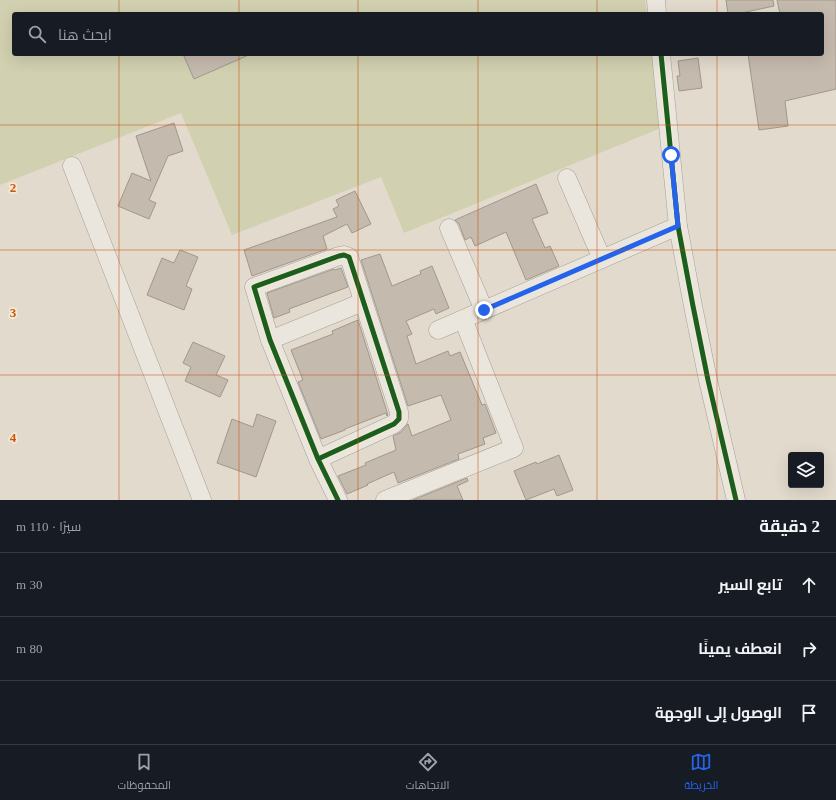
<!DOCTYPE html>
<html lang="ar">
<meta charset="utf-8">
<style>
:root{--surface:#171b24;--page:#20242c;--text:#f1f3f6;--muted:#9ea1a6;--line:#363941;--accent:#2563eb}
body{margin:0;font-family:"Times New Roman",Cairo,serif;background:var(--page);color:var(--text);direction:rtl}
.controls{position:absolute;right:12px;bottom:12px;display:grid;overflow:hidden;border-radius:4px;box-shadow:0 4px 16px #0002}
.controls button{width:36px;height:36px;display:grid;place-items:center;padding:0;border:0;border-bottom:1px solid var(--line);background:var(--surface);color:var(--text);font:20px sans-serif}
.stop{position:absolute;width:12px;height:12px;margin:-9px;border:3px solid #2563eb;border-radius:50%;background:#fff}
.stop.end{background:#2563eb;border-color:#fff;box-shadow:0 1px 4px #0008}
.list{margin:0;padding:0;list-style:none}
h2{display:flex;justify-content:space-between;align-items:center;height:52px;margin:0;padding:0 16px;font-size:17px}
h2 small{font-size:13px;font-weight:400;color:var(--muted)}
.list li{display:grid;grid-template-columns:26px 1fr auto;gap:12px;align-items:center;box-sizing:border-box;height:64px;padding:0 16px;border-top:1px solid var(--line)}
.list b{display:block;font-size:15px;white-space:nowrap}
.list em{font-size:13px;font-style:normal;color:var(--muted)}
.icon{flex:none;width:22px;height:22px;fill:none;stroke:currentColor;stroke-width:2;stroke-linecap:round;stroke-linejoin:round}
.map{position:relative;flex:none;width:836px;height:500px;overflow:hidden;direction:ltr}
.search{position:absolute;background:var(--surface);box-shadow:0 4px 16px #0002;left:12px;right:12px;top:12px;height:44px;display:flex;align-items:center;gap:10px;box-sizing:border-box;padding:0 14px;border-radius:4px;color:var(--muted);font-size:15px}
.sheet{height:244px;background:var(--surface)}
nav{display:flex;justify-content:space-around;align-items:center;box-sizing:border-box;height:56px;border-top:1px solid var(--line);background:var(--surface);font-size:11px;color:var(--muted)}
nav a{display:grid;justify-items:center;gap:2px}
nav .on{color:var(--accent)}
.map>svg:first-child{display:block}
.green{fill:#d1d0b0}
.building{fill:#c5baae;stroke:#a2978c}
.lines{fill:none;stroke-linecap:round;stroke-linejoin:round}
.minor-casing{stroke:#a7a096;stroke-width:19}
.minor{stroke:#eae6de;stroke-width:18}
.cycleway-casing{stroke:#f2e9d3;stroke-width:8}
.cycleway{stroke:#1b5e20;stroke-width:5}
.route{stroke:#2563eb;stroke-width:5}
.grid{fill:none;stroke:#cd520f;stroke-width:1;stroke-opacity:0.55}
.grid-label{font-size:13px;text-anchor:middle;font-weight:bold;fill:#cd520f;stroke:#f2e9d3;stroke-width:3.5;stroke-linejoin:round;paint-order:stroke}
</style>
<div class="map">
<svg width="836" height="500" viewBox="0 0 836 500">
<rect width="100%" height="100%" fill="#e2dacc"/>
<polygon class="green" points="0,0 645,0 647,14 14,14 14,54 652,54 661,128 404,233 381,177 232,235 181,113 0,185"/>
<g class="building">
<polygon points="726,0 773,0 774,6 737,14 728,14"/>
<polygon points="777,0 836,0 836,89 785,101 788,126 759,130 748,54 822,54 822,14 780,14"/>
<polygon points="183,54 251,54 194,79"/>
<polygon points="698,58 702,88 679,91 677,76 680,76 678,61"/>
<polygon points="174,123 183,151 168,156 149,200 156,203 149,219 118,206 132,173 151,181 136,136"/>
<polygon points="536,184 548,213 532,219 545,248 550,246 559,266 526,280 506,232 475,246 471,237 465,240 459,224 455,220"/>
<polygon points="355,191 371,224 352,233 347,224 323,236 327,249 252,276 244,250 337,217 333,209 339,206 336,200"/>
<polygon points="180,250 198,257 186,286 192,289 184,310 147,295 162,258 174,263"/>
<polygon points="380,254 392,286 421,274 420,271 432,266 449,308 436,314 434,309 406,321 412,334 407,336 416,364 448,351 450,356 460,352 482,405 485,404 496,433 483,438 485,444 458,454 459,459 398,483 394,472 367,484 368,485 347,494 338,476 366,465 365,463 396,450 393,436 401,432 408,424 412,436 451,420 441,395 408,406 361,260"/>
<polygon points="341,268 348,287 289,309 290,312 274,318 267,293 334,269 335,270"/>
<polygon points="358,320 388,415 387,416 386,413 345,429 345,430 321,439 298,382 303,380 291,350 333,334 332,331"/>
<polygon points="193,342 225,356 216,375 228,380 220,397 185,381 191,367 183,363"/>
<polygon points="257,414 276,421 256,477 217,463 232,419 253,427"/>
<polygon points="559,455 573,490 557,496 554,489 526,500 514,471 536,462 537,464"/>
<polygon points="467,478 468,481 457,486 463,500 413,500"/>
</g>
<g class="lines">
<defs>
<g id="minor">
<polyline points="656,0 657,14"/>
<polyline points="661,54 678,226 693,306 708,380 736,500"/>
<polyline points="72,166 202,500"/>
<polyline points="567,178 602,259"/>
<polyline points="449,228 484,310"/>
<polyline points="438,330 678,226"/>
<polyline points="270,340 363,302"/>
<polyline points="318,459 394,424 399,419 399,412 349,257 344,255 339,256 254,287 270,340 318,459 338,500"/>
<polyline points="385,500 514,448 463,319"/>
</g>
</defs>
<use href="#minor" class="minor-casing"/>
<use href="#minor" class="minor"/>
<defs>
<g id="cycleway">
<polyline points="661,54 678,226 693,306 708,380 736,500"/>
<polyline points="318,459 394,424 399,419 399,412 349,257 344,255 339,256 254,287 270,340 318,459 338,500"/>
</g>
</defs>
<use href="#cycleway" class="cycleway-casing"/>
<use href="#cycleway" class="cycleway"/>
</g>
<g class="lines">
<polyline class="route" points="484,310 678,226 671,155"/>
</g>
<path class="grid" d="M 119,0 L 119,14M 239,0 L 239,14M 358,0 L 358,14M 478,0 L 478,14M 597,0 L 597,14M 717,0 L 717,14M 119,54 L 119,500M 239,54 L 239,500M 358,54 L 358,500M 478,54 L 478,500M 597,54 L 597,500M 717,54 L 717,500M 0,125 L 836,125M 0,250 L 836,250M 0,375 L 836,375"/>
<g class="grid-label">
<text x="13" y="192">2</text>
<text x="13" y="317">3</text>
<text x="13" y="442">4</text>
</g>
</svg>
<div class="controls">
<button><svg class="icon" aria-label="layers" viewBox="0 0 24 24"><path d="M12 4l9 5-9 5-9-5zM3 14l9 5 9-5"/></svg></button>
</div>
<div class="stop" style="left:671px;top:155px"></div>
<div class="stop end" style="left:484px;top:310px"></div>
<div class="search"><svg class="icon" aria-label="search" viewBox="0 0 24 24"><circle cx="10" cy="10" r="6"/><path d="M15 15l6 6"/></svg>ابحث هنا</div>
</div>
<section class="sheet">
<h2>2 دقيقة<small>سيرًا · 110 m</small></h2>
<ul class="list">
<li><svg class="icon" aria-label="ahead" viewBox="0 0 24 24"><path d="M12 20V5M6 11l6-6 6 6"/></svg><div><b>تابع السير</b></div><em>30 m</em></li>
<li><svg class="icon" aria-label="right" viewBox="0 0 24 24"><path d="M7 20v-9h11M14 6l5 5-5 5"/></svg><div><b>انعطف يمينًا</b></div><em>80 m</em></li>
<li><svg class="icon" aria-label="arrive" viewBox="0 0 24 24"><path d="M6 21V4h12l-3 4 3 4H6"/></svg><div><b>الوصول إلى الوجهة</b></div></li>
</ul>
</section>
<nav>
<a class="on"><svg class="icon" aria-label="map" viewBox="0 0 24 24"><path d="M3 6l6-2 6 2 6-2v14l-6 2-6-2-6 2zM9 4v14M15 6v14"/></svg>الخريطة</a>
<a><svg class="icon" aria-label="directions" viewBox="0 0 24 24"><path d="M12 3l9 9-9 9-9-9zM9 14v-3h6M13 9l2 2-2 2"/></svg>الاتجاهات</a>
<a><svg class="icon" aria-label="saved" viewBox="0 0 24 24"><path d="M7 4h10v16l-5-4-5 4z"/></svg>المحفوظات</a>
</nav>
